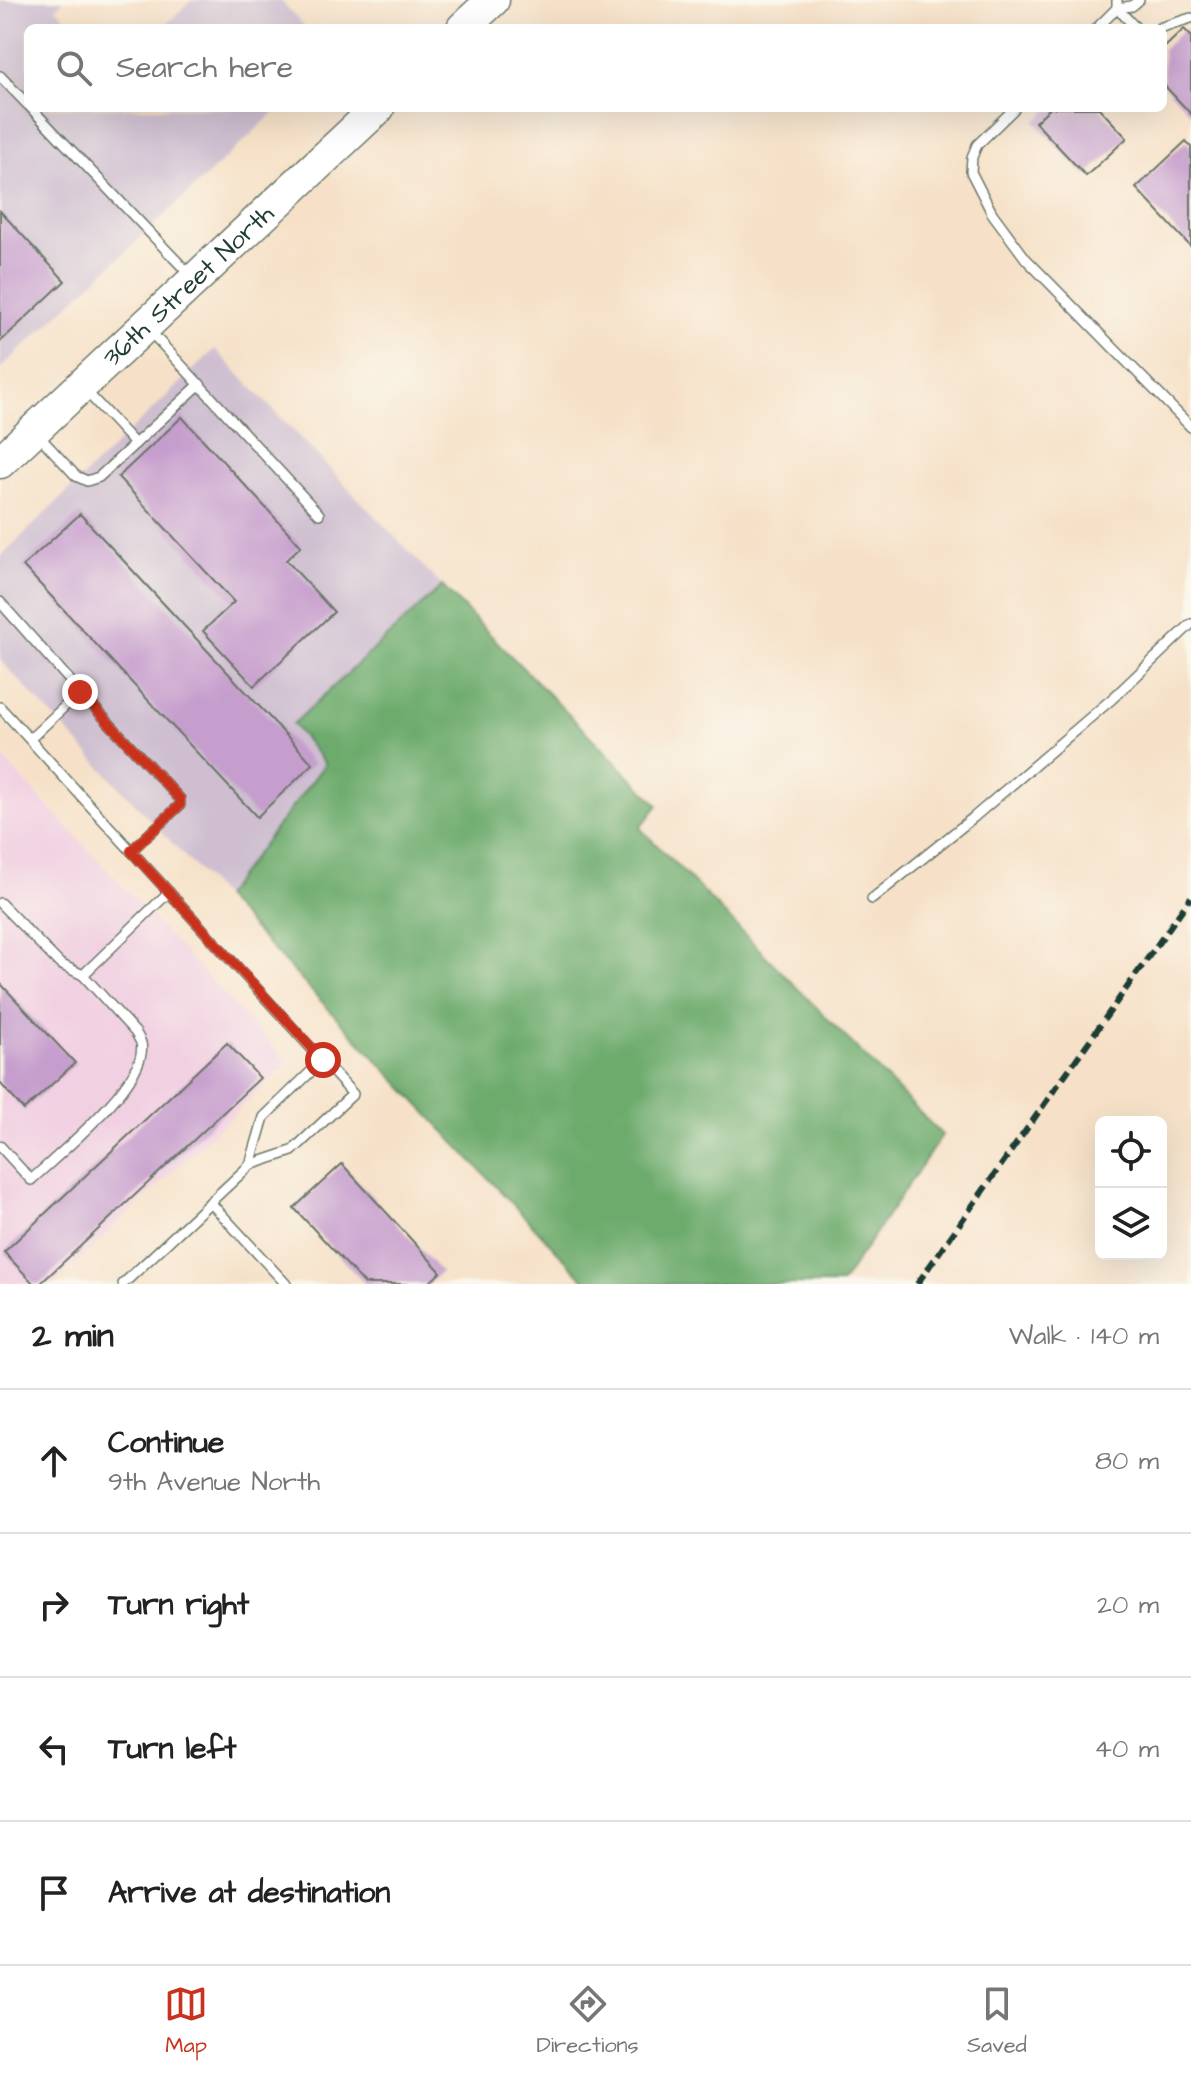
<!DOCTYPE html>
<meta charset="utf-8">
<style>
:root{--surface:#fff;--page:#f6f6f6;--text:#222;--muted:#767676;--line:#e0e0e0;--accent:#c8321e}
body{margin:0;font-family:"Architects Daughter",sans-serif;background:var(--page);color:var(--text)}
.controls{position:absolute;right:24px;bottom:24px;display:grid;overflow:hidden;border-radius:12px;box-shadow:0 8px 32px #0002}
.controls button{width:72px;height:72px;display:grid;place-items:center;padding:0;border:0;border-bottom:2px solid var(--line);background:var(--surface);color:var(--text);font:40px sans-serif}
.stop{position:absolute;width:24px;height:24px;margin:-18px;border:6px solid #c8321e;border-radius:50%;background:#fff}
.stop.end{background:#c8321e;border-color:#fff;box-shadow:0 2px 8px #0008}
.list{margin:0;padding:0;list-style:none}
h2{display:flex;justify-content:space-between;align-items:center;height:104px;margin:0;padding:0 32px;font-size:34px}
h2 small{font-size:26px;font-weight:400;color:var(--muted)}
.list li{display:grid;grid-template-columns:52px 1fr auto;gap:24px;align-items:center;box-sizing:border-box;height:144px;padding:0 32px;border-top:2px solid var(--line)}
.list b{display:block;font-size:30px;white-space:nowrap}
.list p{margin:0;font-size:26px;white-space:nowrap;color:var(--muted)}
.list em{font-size:26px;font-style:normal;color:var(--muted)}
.icon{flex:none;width:44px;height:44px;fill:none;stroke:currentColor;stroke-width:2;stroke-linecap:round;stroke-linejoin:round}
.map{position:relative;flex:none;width:1191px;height:1284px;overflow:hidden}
.search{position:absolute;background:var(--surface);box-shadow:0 8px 32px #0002;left:24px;right:24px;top:24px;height:88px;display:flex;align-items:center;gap:20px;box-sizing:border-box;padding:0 28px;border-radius:12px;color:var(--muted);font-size:30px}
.sheet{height:680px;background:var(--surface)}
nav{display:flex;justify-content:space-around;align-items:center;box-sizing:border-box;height:112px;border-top:2px solid var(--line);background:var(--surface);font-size:22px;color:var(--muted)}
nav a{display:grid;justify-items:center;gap:4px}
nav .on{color:var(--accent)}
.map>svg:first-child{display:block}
.built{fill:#f1d0e2}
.industrial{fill:#cebed0}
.forest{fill:#6dab6d;stroke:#467450;stroke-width:2}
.building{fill:#c69ecd}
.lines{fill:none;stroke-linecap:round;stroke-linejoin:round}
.service-casing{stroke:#6a7668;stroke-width:12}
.trunk-casing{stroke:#6a7668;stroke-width:35}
.service{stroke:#fff;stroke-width:9}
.trunk{stroke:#fff;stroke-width:32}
.rail{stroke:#1f3d34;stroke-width:6;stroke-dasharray:12 6;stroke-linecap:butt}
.route{stroke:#c8321e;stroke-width:10}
.labels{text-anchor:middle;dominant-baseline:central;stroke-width:6;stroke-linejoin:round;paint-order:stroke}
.street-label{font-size:26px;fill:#1f3d34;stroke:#fbf7ec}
</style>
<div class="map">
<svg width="1191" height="1284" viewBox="0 0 1191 1284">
<rect width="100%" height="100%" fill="#fbf7ec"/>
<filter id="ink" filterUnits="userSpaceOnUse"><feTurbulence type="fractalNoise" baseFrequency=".0125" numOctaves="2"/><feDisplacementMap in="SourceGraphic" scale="16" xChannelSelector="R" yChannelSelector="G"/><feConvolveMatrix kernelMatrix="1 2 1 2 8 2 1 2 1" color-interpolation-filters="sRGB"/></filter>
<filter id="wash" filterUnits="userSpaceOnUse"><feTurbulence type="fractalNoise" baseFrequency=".006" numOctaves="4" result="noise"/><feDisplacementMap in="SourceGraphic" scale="32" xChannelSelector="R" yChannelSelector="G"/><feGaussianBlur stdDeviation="1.8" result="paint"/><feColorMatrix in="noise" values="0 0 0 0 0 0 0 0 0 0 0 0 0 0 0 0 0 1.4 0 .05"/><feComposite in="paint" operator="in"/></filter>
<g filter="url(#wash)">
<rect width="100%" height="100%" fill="#f6e1c8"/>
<polygon class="built" points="0,755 288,1063 53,1284 0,1284"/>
<g class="industrial">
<polygon points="0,0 64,0 56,8 75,28 28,28 28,108 279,108 0,369"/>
<polygon points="192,0 280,0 306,28 162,28"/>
<polygon points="215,349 442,586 293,723 325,764 223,897 0,660 0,557"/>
</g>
<polygon class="forest" points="442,586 658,805 640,828 942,1135 841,1284 588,1284 223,897 325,764 293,724"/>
<g id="blocks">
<g class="building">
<polygon points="1184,29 1191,36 1191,114 1163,84 1163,49"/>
<polygon points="1050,108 1099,108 1127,138 1086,176 1035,122"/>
<polygon points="1186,141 1191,147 1191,247 1136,188"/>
<polygon points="0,211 65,281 0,342"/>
<polygon points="182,417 301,546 286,560 334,612 254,686 203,631 234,602 118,477"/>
<polygon points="80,514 313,764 257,817 23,566"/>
<polygon points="0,983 75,1063 24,1110 0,1083"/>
<polygon points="227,1043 260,1078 40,1284 34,1284 4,1252"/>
<polygon points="342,1164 441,1272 428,1284 365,1284 294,1208"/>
</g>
</g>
</g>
<g filter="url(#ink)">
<use href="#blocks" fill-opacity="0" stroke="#6a7668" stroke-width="2"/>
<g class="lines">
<defs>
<g id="service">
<polyline points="1117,0 1117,8 1132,6 1139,0"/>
<polyline points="1097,28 1117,8 1136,28"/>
<polyline points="1159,28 1191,18"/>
<polyline points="0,76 28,105"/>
<polyline points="31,108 192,277"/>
<polyline points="1015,108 977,145 972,157 971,172 992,213 1026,259 1191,427"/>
<polyline points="148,329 319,514"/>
<polyline points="86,391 135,444"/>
<polyline points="39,436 76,476 87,481 99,477 200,384"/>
<polyline points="0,602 80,692"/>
<polyline points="0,707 353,1094 292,1151 250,1165 123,1284"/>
<polyline points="30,739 80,692 180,799 180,805 131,851"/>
<polyline points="872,899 974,817 1113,698 1191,624"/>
<path d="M 0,903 L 60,964 L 83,975 L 135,1032 C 136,1033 141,1042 141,1043 C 150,1080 58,1155 31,1180 L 0,1146"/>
<polyline points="83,975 169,892"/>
<polyline points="250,1165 264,1117 323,1060"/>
<polyline points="210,1202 286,1284"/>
</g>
<g id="trunk">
<polyline points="463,28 493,0"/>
<path id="s1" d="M 0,462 L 378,108"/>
</g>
</defs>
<use href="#service" class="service-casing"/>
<use href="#trunk" class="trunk-casing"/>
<use href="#service" class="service"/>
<use href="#trunk" class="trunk"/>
<polyline class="rail" points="917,1284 1191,897"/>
</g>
</g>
<g class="lines" filter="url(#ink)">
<polyline class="route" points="80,692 180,799 180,805 131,851 323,1060"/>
</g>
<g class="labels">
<g class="street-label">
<text stroke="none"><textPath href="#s1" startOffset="258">36th Street North</textPath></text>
</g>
</g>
</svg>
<div class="controls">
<button><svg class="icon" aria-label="locate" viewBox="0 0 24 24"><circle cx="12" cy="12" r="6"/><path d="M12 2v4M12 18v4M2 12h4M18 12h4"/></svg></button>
<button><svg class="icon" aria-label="layers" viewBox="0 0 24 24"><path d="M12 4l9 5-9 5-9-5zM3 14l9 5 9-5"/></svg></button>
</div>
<div class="stop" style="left:323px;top:1060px"></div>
<div class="stop end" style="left:80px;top:692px"></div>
<div class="search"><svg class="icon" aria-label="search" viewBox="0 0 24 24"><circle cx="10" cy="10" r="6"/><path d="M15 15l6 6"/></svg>Search here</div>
</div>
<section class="sheet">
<h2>2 min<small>Walk · 140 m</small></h2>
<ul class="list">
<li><svg class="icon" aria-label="ahead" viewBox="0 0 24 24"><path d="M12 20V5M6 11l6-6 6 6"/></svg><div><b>Continue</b><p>9th Avenue North</p></div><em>80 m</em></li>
<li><svg class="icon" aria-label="right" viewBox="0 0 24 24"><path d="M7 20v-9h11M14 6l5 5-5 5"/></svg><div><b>Turn right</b></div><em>20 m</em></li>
<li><svg class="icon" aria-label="left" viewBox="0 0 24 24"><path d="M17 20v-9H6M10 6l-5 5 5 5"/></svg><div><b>Turn left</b></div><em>40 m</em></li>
<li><svg class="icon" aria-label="arrive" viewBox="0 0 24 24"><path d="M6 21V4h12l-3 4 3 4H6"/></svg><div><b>Arrive at destination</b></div></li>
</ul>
</section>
<nav>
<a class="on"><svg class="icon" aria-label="map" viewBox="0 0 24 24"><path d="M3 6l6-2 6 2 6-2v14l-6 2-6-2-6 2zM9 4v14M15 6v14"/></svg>Map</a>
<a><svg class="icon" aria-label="directions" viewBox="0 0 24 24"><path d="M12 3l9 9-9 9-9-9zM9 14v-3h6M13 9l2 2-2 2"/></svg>Directions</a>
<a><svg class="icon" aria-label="saved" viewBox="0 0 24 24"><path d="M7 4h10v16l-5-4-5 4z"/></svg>Saved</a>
</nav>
